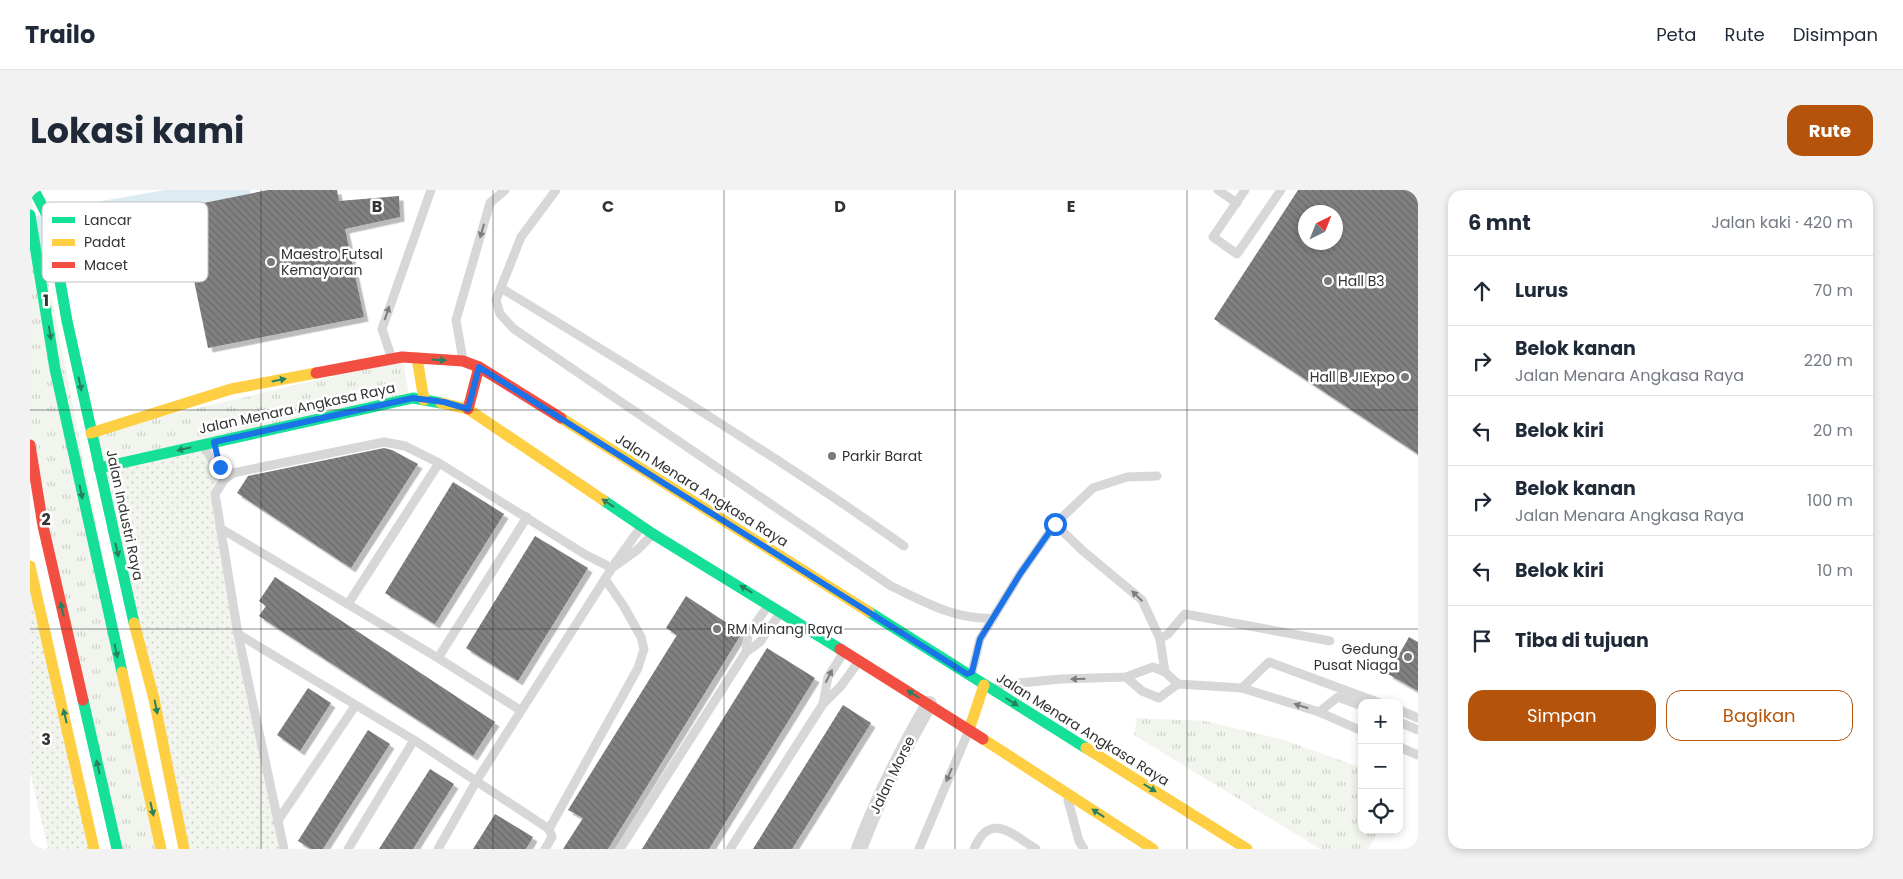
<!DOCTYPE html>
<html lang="id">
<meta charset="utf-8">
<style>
:root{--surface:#fff;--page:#f2f2f3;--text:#1f2937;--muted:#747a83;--line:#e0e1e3;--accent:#b45309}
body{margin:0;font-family:Poppins,sans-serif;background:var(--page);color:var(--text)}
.controls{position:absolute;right:15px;bottom:15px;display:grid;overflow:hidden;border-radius:10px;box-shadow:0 2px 8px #0003}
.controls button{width:45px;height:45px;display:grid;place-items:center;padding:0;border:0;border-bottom:1px solid var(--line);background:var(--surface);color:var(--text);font:25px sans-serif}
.compass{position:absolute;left:1268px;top:15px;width:45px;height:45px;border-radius:50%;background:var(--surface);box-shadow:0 2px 8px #0003;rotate:43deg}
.stop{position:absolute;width:15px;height:15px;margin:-11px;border:4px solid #1a73e8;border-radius:50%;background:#fff}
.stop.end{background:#1a73e8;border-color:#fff;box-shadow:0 1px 5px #0008}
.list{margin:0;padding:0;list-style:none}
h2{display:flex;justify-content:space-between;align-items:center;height:65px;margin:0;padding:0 20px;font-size:21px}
h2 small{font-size:16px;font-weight:400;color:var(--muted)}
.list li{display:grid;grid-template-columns:32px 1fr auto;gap:15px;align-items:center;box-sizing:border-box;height:70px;padding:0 20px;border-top:1px solid var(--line)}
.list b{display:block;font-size:19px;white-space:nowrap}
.list p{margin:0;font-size:16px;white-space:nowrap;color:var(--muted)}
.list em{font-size:16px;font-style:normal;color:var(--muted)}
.actions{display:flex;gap:10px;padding:15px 20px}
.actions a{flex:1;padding:11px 0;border:1px solid var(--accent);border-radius:15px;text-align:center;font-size:18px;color:var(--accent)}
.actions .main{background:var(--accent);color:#fff}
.icon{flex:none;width:28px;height:28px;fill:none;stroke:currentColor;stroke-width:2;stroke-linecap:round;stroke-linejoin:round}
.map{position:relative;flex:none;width:1388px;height:659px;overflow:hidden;border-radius:15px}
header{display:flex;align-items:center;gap:30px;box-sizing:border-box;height:70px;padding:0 25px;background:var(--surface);border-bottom:1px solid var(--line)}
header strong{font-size:24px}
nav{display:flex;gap:28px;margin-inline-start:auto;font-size:18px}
.intro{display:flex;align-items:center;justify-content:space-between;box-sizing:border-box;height:120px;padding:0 30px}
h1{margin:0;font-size:35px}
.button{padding:12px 22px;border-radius:15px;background:var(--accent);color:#fff;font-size:18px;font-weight:700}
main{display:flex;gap:30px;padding:0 30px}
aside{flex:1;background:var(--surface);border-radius:15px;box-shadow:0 2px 8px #0003}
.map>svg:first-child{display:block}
.grass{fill:url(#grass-tufts)}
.garden{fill:url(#garden-dots)}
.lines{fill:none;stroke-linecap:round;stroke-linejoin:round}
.river{stroke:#ddebf3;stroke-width:31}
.building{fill:url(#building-back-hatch);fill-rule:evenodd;filter:url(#shadow)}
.lane{stroke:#d7d7d7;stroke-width:9}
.street{stroke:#d7d7d7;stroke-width:16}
.fast{stroke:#16e098;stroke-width:11}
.slow{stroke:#ffcf43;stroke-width:11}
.jam{stroke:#f24e42;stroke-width:11}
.oneway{fill:#7d7d7d}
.oneway2{fill:#268160}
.route{stroke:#1a73e8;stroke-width:6}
.grid{fill:none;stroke:#333;stroke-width:1;stroke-opacity:0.55}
.poi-dot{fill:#7a7a7a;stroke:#fff;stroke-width:2}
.labels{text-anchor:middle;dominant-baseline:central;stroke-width:5;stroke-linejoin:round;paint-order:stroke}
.poi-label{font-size:14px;fill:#333;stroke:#fff;text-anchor:start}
.street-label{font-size:14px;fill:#333;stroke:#fff}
.key{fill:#fff;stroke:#c2c2c2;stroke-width:1}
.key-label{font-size:14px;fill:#333}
.grid-label{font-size:16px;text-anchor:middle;font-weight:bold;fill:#333;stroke:#fff;stroke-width:5;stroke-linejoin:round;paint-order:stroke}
</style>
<header>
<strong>Trailo</strong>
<nav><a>Peta</a><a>Rute</a><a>Disimpan</a></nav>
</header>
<div class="intro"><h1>Lokasi kami</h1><a class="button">Rute</a></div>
<main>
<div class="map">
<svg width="1388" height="659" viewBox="0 0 1388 659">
<defs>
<pattern id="grass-tufts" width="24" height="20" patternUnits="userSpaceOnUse" patternTransform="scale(1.25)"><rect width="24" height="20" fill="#f1f5ed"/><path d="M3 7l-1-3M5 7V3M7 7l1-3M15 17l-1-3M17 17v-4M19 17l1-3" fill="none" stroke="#cfd2cc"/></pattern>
<pattern id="garden-dots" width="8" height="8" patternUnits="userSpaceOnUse" patternTransform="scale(1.25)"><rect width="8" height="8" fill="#f1f5ed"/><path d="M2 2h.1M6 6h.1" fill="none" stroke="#cfd2cc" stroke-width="1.8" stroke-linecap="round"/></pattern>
<pattern id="building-back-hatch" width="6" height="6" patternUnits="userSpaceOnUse" patternTransform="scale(1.25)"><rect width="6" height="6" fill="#818181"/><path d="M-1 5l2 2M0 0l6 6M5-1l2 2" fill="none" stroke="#6a6a6a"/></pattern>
<filter id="shadow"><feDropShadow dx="4.5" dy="4.5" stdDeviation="0" flood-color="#0004"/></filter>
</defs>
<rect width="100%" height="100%" fill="#fff"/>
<g class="grass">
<polygon points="0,0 131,659 87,659 0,255"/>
<polygon points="373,170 379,207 69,278 61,243"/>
<polygon points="1107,528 1175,531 1254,550 1332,578 1332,640 1350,640 1338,659 1290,659 1104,545"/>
</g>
<g class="garden">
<polygon points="173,255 192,290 184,304 254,659 154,659 69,278"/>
<polygon points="0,378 64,659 15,659 18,658 0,582"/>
</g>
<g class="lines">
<polyline class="river" points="0,45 29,34 181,8 205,0"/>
</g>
<g class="building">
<polygon points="238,0 307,0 309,11 369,6 370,27 315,39 334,127 178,158 149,18"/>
<path d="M 1268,0 L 1388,0 L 1388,264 L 1184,129 ZM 1276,22 L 1306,22 L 1306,52 L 1276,52 Z"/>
<polygon points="354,258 362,260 388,274 321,378 207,303 218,286"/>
<polygon points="423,292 474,324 405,434 355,403"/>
<polygon points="505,346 558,378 488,491 436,458"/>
<polygon points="245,387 465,532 443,566 229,426 236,416 229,411"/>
<polygon points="656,406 712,443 578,659 533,659 553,628 538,620 647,445 636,438"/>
<polygon points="1379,447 1388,452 1388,501 1358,484"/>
<polygon points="737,458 785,488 679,659 612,659"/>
<polygon points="278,498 301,513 270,561 247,545"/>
<polygon points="813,515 841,533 762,659 723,659"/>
<polygon points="338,540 360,554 293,659 281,659 268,651"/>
<polygon points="400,579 424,594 383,659 349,659"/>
<polygon points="465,624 503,647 496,659 443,659"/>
</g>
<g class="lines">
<g class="lane">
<path d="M 526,0 L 491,47 L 466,110 L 470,124 L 484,139 L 861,396 C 895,412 925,430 963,428"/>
<polyline points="1188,0 1207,13"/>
<polyline points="1215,0 1183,47 1207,64 1251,0"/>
<path d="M 471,98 C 607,181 744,264 874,356"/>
<polyline points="362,169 352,139 401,0"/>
<polyline points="433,170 426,130 460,13 475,0"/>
<polyline points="174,256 194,290"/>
<polyline points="1025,334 1053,361 1112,410 1130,449 1135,482"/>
<polyline points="190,338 408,468 490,520"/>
<polyline points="585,373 611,337"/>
<polyline points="582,378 607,360 622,345"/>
<polyline points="318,414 409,273"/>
<polyline points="208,444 384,550 519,639 522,647 515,659"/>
<polyline points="1130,449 1138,444 1155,424 1300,451"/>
<polyline points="716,462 718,444 738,416"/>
<polyline points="408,468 497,327"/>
<polyline points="939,483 942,482 950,449 990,384 1025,334 1063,298 1097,287 1127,286"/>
<polyline points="1096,487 1112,501 1129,508 1148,494 1212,498 1289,522 1332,541"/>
<polyline points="969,495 1031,489 1096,487 1123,477 1135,482 1148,494"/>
<polyline points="1212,498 1239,472 1350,513"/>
<polyline points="793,514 798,487 814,462"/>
<polyline points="1369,520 1388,528"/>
<polyline points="1289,522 1308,507 1332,516"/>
<polyline points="1369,532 1388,540"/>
<polyline points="1369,557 1388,565"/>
<polyline points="1038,610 1049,651 1054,659"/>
<polyline points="247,632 325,516"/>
<polyline points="519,639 608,478 614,459 611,447 593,415 575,389"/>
<polyline points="254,659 208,444 185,304 194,290 203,283 354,252 375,256 409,273 556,365 582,378 447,590 408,659"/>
<polyline points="318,659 384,550"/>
<polyline points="590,659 716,462 730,452 751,422"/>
<polyline points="700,659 793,514 811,496 829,471"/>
<polyline points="889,659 939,540"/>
<path d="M 944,659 C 960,621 982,644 1006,659"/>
</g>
<path class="street" d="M 829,659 C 848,608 872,561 899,514"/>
<g class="fast">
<polyline points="4,0 19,29 37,131 104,433"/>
<polyline points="0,25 25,179 92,482"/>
<polyline points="69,278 383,208 411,213"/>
<polyline points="573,310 623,344 810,459"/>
<polyline points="839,422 1056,558"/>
<polyline points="53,510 87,659"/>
</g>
<g class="slow">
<polyline points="387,168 394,210"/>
<polyline points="411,213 438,219 573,310"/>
<polyline points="531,228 839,422"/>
<polyline points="61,243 201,199 286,183"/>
<polyline points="0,376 64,659"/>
<polyline points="104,433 124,509 154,659"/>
<polyline points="92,482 131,659"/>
<polyline points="939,540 954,495"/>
<polyline points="953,549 1123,659"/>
<polyline points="1056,558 1217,659"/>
</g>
<g class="jam">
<polyline points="286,183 372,167 433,171 449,177 531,228"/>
<polyline points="438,219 449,177"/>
<polyline points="0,255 13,336 53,510"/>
<polyline points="810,459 953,549"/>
</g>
</g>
<defs><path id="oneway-solid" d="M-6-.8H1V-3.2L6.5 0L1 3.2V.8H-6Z" transform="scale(1.25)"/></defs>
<g class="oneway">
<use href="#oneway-solid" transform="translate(452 41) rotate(106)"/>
<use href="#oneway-solid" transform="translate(357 123) rotate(-71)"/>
<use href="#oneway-solid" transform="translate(1107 406) rotate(-136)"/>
<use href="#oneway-solid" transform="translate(799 486) rotate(-63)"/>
<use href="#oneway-solid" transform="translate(1048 489) rotate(178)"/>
<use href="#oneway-solid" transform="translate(1271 516) rotate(-163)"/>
<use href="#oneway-solid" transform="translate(919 585) rotate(113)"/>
</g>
<g class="oneway2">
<use href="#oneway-solid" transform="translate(20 143) rotate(81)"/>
<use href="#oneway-solid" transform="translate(409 170) rotate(4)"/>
<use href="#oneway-solid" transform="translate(249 190) rotate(-11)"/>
<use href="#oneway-solid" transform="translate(50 194) rotate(78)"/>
<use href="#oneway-solid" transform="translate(154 259) rotate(167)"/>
<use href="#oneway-solid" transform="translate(51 302) rotate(78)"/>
<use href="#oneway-solid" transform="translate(578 313) rotate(-146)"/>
<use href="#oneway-solid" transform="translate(87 360) rotate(77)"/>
<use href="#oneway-solid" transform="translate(716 399) rotate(-149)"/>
<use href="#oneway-solid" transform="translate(32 419) rotate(-103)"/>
<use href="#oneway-solid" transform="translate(86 461) rotate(78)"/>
<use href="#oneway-solid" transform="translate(883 504) rotate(-148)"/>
<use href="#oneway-solid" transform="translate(982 512) rotate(32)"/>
<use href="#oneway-solid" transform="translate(126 517) rotate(79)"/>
<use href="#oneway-solid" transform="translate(35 526) rotate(-103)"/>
<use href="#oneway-solid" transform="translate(68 577) rotate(-103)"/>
<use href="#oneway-solid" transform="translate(1120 598) rotate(32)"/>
<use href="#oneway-solid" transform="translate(122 619) rotate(77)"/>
<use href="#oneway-solid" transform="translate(1068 623) rotate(-147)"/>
</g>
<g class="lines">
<polyline class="route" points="190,277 184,252 383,208 414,212 438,219 449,177 937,484 942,482 950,449 990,384 1025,334"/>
</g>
<path class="grid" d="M 231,0 L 231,659M 463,0 L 463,659M 694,0 L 694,659M 925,0 L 925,659M 1157,0 L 1157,659M 0,220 L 1388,220M 0,439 L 1388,439"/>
<g class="poi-dot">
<circle cx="241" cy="72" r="5"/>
<circle cx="1298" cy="91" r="5"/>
<circle cx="1375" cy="187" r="5"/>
<circle cx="802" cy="266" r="5"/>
<circle cx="687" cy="439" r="5"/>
<circle cx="1378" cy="467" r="5"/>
</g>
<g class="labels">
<g class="poi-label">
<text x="251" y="64">Maestro Futsal<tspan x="251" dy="16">Kemayoran</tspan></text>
<text x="1308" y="91">Hall B3</text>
<text x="1365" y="187" text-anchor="end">Hall B JIExpo</text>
<text x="812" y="266">Parkir Barat</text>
<text x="697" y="439">RM Minang Raya</text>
<text x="1368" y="459" text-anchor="end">Gedung<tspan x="1368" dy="16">Pusat Niaga</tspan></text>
</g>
<g class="street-label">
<text transform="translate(267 218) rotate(-12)">Jalan Menara Angkasa Raya</text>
<text transform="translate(672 300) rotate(32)">Jalan Menara Angkasa Raya</text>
<text transform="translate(95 325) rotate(78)">Jalan Industri Raya</text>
<text transform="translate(1053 539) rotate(32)">Jalan Menara Angkasa Raya</text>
<text transform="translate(862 585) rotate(-64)">Jalan Morse</text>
</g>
</g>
<rect x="12" y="12" width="166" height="80" rx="8" class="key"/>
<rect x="22" y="27" width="23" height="6" fill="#16e098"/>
<rect x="22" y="49" width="23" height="7" fill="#ffcf43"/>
<rect x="22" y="72" width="23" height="6" fill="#f24e42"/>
<g class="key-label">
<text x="54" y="35">Lancar</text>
<text x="54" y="57">Padat</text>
<text x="54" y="80">Macet</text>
</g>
<g class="grid-label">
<text x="347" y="22">B</text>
<text x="578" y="22">C</text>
<text x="810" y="22">D</text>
<text x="1041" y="22">E</text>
<text x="16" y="116">1</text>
<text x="16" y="335">2</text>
<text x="16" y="555">3</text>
</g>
</svg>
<div class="controls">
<button>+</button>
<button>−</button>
<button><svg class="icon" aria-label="locate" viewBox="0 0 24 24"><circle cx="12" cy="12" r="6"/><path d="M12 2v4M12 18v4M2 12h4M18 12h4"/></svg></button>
</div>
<svg class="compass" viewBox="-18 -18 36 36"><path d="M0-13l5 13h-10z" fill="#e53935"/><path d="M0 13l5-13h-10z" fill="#747a83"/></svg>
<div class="stop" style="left:1025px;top:334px"></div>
<div class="stop end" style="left:190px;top:277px"></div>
</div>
<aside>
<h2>6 mnt<small>Jalan kaki · 420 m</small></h2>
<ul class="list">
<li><svg class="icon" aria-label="ahead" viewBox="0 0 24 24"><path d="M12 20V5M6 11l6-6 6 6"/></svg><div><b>Lurus</b></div><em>70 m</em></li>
<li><svg class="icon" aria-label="right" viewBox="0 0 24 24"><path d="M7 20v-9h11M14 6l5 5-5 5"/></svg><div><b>Belok kanan</b><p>Jalan Menara Angkasa Raya</p></div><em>220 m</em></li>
<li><svg class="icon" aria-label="left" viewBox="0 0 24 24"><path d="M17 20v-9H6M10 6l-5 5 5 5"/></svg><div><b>Belok kiri</b></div><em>20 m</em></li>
<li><svg class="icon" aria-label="right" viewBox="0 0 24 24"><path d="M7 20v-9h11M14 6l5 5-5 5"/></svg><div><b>Belok kanan</b><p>Jalan Menara Angkasa Raya</p></div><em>100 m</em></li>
<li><svg class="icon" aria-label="left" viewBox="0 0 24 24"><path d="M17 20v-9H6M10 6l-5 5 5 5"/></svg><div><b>Belok kiri</b></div><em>10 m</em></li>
<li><svg class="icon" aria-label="arrive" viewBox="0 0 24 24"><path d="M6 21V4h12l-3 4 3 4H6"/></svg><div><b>Tiba di tujuan</b></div></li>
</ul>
<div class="actions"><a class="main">Simpan</a><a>Bagikan</a></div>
</aside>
</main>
